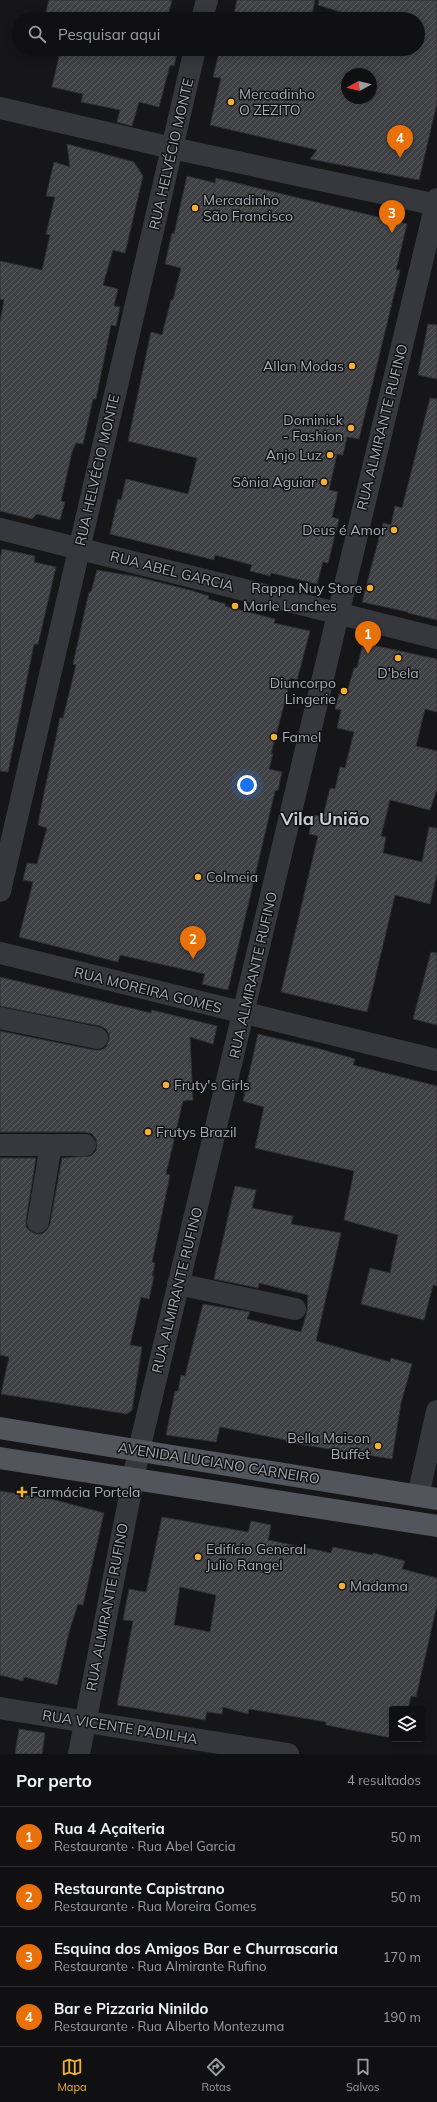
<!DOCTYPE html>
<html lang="pt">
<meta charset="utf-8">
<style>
:root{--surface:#101012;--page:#19191b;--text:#f1f3f6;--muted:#9c9d9f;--line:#303032;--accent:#f2b134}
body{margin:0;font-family:Mulish,sans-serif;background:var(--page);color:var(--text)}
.controls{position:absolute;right:12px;bottom:12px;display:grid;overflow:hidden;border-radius:4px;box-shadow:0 2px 10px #0003}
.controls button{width:36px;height:36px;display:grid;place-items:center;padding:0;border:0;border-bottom:1px solid var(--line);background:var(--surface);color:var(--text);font:20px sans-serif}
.compass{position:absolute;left:341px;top:68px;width:36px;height:36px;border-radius:50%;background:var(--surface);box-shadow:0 2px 10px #0003;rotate:262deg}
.you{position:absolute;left:247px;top:785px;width:14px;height:14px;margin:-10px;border:3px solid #fff;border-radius:50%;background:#1a73e8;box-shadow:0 0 0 6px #1a73e833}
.badge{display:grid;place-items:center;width:26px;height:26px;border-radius:50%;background:var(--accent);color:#fff;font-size:13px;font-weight:700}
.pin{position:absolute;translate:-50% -33px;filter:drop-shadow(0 1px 2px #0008)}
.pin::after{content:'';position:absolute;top:21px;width:14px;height:12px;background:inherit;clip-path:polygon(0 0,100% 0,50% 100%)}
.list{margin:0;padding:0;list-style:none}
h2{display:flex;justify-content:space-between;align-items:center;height:52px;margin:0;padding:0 16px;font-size:17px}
h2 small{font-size:13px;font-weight:400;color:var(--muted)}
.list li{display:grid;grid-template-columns:26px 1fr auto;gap:12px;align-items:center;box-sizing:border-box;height:60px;padding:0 16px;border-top:1px solid var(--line)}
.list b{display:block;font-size:15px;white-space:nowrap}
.list p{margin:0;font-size:13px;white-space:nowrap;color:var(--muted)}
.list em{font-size:13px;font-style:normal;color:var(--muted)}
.icon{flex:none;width:22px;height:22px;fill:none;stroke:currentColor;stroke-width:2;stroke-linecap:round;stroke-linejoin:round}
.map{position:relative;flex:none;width:437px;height:1754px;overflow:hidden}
.search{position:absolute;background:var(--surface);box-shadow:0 2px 10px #0003;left:12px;right:12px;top:12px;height:44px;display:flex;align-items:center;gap:10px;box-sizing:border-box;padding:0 14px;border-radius:22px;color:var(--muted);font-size:15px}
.sheet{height:292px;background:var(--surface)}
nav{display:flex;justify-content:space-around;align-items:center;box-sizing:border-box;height:56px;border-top:1px solid var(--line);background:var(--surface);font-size:11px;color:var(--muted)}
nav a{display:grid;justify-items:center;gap:2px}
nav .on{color:var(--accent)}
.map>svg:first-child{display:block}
.building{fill:url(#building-hatch);stroke:#303034;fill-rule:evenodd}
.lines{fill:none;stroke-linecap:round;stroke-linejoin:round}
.minor{stroke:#37383d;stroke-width:22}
.major{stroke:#53555c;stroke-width:22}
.poi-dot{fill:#f2b134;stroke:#111113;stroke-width:1.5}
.labels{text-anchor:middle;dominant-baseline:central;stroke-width:3;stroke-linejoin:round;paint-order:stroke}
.poi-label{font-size:14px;fill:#a8adb8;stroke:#111113;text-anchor:start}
.street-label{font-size:14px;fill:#a8adb8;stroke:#111113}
.district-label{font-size:18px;font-weight:bold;fill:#c9ccd4;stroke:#111113}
</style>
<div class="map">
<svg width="437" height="1754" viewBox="0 0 437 1754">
<defs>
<pattern id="building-hatch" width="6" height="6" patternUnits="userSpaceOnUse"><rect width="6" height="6" fill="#404145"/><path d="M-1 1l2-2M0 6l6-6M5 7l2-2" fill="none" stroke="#595a5e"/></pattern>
</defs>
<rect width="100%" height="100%" fill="#161618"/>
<g class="building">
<polygon points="49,0 172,0 167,19 44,19"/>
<polygon points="237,0 315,0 311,19 229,19 233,18"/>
<path d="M 319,0 L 437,0 L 437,103 L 419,180 L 310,159 L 317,150 L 210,125 L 221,78 L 213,77 L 220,49 L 418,49 L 418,19 L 363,19 L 318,5 ZM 347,74 L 371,74 L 371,98 L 347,98 Z"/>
<polygon points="47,49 178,49 174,66 170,65 159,107 139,102 132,126 117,122 120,110 81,102 83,94 52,87 60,52"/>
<polygon points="67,144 134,162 143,176 125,253 113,250 103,285 118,289 114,306 120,307 116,326 111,325 96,399 93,399 83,444 76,443 72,452 61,501 65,502 60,520 37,514 32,519 0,511 0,322 4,300 0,299 0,261 42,270 50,235 46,234 55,197 46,196 54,162 70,167"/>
<polygon points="187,176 215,183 216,178 407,224 396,270 400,270 359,439 347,437 343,455 337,454 329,490 338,492 332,517 339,519 328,563 323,562 317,584 271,573 270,576 250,571 252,565 215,555 214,560 110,534 118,499 121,500 126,479 188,494 197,458 128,441 151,332 162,335 171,300 173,300 181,268 165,264 172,233 174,234"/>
<polygon points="428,324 437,325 437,379 418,375"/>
<polygon points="430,398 437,399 437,620 408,613 408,612 362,602 383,523 391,525 395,506 402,508"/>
<polygon points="2,549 35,556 34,562 56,567 38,644 34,644 8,772 0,771 0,559"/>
<polygon points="97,570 138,577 193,591 209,596 208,599 226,604 225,606 275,619 274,623 310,631 297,680 291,678 271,754 273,754 269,769 282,772 278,790 275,791 228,990 202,984 205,974 120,955 118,962 19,937 33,882 23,880 27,863 37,864 47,828 38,825 42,803 60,718 63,718 76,665 73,664 89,592 91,592"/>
<polygon points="363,643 437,659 437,712 425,709 416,746 437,751 437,789 430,810 390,800 381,836 386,837 383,853 422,862 429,827 437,828 437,874 430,904 395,895 367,1012 281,992 318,836 309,834 313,815 323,817 330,788 335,789 340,767 345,768 354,732 337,728 341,710 335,709 340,690 347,692 354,668 357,668"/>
<polygon points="431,952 437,953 437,1025 413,1019"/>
<polygon points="0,977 151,1013 152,1010 217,1026 213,1044 190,1037 193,1100 183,1101 166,1174 170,1175 152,1262 155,1263 152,1276 154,1276 149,1299 141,1297 130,1345 142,1347 132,1410 127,1414 1,1394 9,1357 0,1355 0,1158 36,1158 26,1220 26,1227 30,1231 36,1234 42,1234 47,1230 50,1224 62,1158 91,1156 96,1151 97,1145 96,1139 92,1134 85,1132 0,1132 0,1031 94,1050 101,1050 106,1047 109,1040 109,1034 106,1029 100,1026 0,1006"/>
<polygon points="258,1034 317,1048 355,1059 353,1065 437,1086 437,1286 433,1285 424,1320 361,1304 370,1268 390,1273 398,1235 344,1220 354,1171 255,1148 264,1107 243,1101"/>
<polygon points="235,1186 256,1190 252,1208 293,1216 291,1224 341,1233 316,1341 390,1362 391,1358 412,1364 401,1403 392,1459 298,1444 286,1442 286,1440 220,1427 216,1442 166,1435 175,1391 178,1391 181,1375 185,1376 203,1304 250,1312 247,1319 301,1332 307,1312 308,1295 259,1283 258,1288 214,1279"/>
<polygon points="0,1491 55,1500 104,1513 83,1605 78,1604 69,1632 57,1685 24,1677 23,1681 0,1675"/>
<path d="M 162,1517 L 248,1532 L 251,1521 L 271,1525 L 268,1540 L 331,1553 L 333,1547 L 372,1555 L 373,1553 L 405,1561 L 402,1569 L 437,1578 L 437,1605 L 416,1697 L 411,1696 L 408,1709 L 392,1709 L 392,1738 L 326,1725 L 326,1722 L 249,1709 L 248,1714 L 223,1707 L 222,1714 L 207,1712 L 205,1720 L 117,1705 L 133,1621 L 123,1620 L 129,1589 L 146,1592 ZM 180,1587 L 216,1595 L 210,1632 L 174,1625 Z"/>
<polygon points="19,1729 45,1733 42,1754 15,1754"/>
</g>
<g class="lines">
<g class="minor">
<polyline points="202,19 207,0"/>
<polyline points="0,108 172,148 437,205"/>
<polyline points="0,529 437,638"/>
<polyline points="0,891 195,49"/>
<polyline points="0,953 437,1060"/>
<polyline points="0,1018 97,1038"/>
<polyline points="0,1145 85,1145"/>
<polyline points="38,1222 51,1145"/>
<polyline points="178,1284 295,1309"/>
<polyline points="418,1496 437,1411"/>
<polyline points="0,1708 288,1754"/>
<polyline points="79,1754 139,1450 437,199"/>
</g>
<g class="major">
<polyline points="0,1428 437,1499"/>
<polyline points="0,1458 437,1526"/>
</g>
</g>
<g class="poi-dot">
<circle cx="231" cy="102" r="4"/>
<circle cx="195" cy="208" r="4"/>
<circle cx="352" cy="366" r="4"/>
<circle cx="351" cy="428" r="4"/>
<circle cx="330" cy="455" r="4"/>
<circle cx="324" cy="482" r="4"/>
<circle cx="394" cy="530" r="4"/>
<circle cx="370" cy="588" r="4"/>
<circle cx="235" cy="606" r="4"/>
<circle cx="398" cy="658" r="4"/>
<circle cx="344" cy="691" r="4"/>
<circle cx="274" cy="737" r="4"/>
<circle cx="198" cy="877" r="4"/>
<circle cx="166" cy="1085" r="4"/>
<circle cx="148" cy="1132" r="4"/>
<circle cx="378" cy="1446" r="4"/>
<path d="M20 1486h4v4h4v4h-4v4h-4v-4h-4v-4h4z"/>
<circle cx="198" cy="1557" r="4"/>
<circle cx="342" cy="1586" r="4"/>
</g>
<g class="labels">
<g class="poi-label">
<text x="239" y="94">Mercadinho<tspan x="239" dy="16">O ZEZITO</tspan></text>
<text x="203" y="200">Mercadinho<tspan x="203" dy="16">São Francisco</tspan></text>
<text x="344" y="366" text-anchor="end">Allan Modas</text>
<text x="343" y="420" text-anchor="end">Dominick<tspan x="343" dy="16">- Fashion</tspan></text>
<text x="322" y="455" text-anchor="end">Anjo Luz</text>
<text x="316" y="482" text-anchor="end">Sônia Aguiar</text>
<text x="386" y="530" text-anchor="end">Deus é Amor</text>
<text x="362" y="588" text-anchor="end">Rappa Nuy Store</text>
<text x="243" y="606">Marle Lanches</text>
<text x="398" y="673" text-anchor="middle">D'bela</text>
<text x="336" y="683" text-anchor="end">Diuncorpo<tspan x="336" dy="16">Lingerie</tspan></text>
<text x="282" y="737">Famel</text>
<text x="206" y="877">Colmeia</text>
<text x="174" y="1085">Fruty's Girls</text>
<text x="156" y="1132">Frutys Brazil</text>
<text x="370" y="1438" text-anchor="end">Bella Maison<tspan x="370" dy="16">Buffet</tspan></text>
<text x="30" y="1492">Farmácia Portela</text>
<text x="206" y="1549">Edifício General<tspan x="206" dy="16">Julio Rangel</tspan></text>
<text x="350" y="1586">Madama</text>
</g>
<g class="street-label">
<text transform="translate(171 154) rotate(-77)">RUA HELVÉCIO MONTE</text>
<text transform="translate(382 427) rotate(-76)">RUA ALMIRANTE RUFINO</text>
<text transform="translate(97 470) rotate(-77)">RUA HELVÉCIO MONTE</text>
<text transform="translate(172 571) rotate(14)">RUA ABEL GARCIA</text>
<text transform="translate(253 975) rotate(-77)">RUA ALMIRANTE RUFINO</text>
<text transform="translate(148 990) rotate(14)">RUA MOREIRA GOMES</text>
<text transform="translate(177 1290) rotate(-76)">RUA ALMIRANTE RUFINO</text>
<text transform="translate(219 1463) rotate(9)">AVENIDA LUCIANO CARNEIRO</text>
<text transform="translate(107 1607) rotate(-79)">RUA ALMIRANTE RUFINO</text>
<text transform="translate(120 1727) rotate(9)">RUA VICENTE PADILHA</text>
</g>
<g class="district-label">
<text x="325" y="818">Vila União</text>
</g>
</g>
</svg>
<div class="controls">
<button><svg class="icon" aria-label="layers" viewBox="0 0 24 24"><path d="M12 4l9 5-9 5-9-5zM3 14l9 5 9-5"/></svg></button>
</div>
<svg class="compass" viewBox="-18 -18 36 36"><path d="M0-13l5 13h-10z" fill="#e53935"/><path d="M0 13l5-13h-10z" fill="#9c9d9f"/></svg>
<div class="you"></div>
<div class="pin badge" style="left:368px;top:654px;background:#e8710a">1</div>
<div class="pin badge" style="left:193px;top:959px;background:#e8710a">2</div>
<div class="pin badge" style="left:392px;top:233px;background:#e8710a">3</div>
<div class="pin badge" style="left:400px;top:158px;background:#e8710a">4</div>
<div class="search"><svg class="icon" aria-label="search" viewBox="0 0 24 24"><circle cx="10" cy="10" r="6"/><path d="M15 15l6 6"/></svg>Pesquisar aqui</div>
</div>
<section class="sheet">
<h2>Por perto<small>4 resultados</small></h2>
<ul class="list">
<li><span class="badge" style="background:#e8710a">1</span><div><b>Rua 4 Açaiteria</b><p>Restaurante · Rua Abel Garcia</p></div><em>50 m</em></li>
<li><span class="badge" style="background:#e8710a">2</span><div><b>Restaurante Capistrano</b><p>Restaurante · Rua Moreira Gomes</p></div><em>50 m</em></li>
<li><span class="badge" style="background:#e8710a">3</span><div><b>Esquina dos Amigos Bar e Churrascaria</b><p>Restaurante · Rua Almirante Rufino</p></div><em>170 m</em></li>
<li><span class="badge" style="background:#e8710a">4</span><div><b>Bar e Pizzaria Ninildo</b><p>Restaurante · Rua Alberto Montezuma</p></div><em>190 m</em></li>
</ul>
</section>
<nav>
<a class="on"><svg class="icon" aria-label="map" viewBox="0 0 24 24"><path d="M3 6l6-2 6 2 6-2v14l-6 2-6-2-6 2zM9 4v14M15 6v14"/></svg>Mapa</a>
<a><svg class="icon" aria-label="directions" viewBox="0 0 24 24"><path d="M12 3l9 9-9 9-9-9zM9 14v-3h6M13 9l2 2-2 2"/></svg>Rotas</a>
<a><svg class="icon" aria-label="saved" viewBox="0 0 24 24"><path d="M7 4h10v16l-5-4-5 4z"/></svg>Salvos</a>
</nav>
